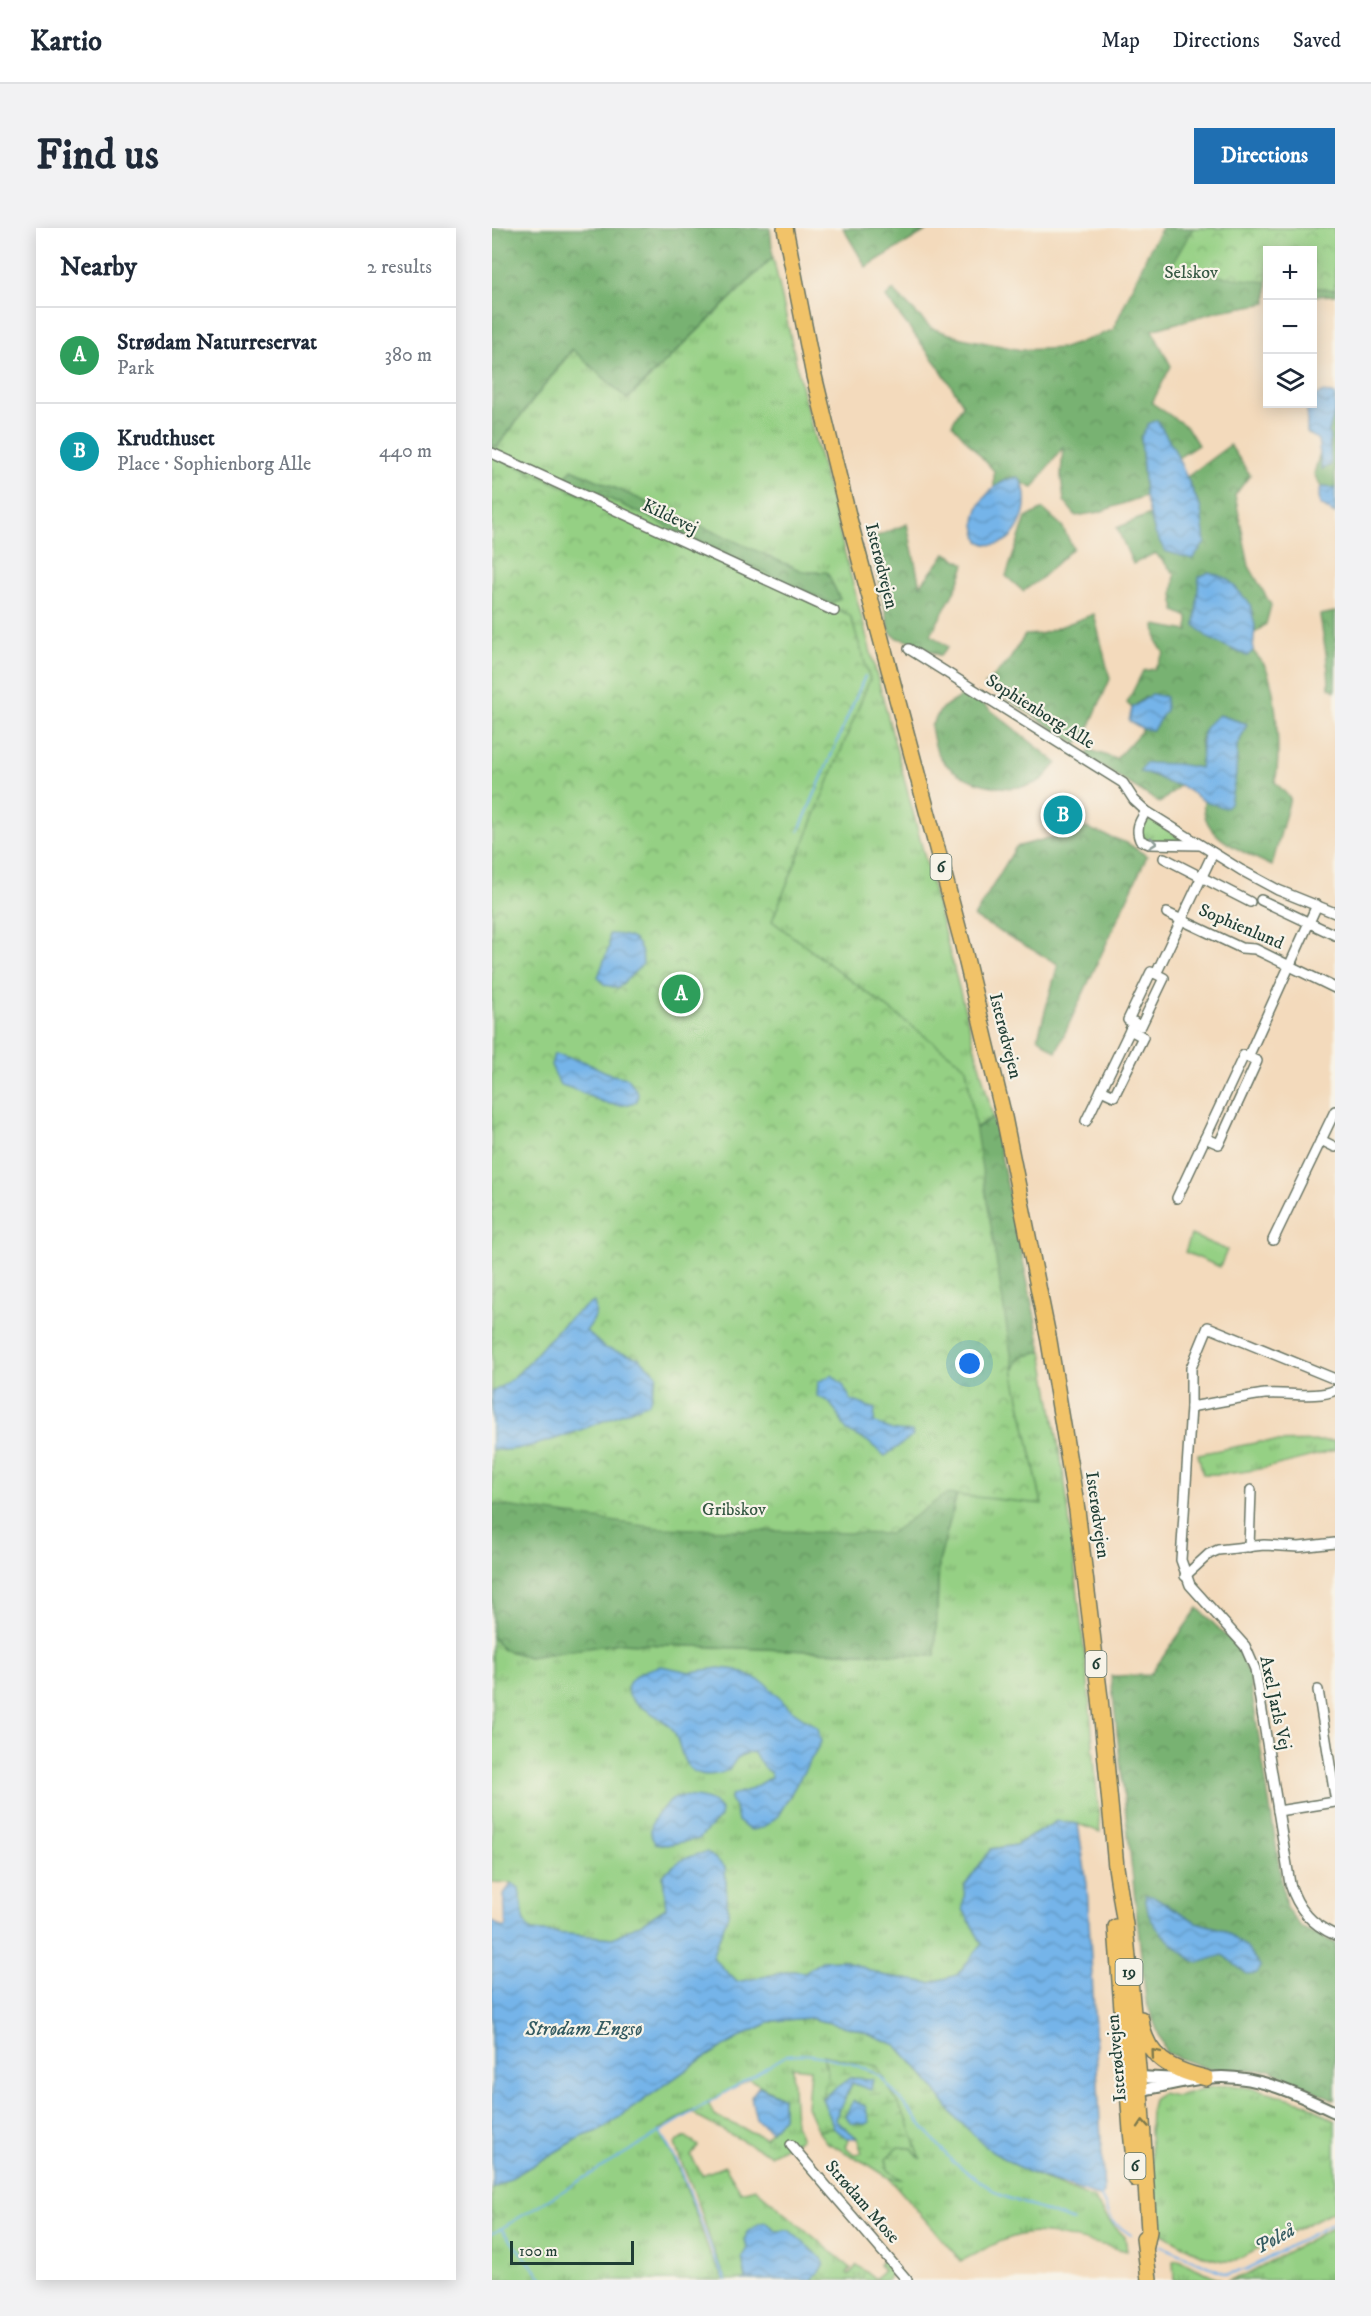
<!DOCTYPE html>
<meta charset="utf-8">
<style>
:root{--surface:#fff;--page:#f2f2f3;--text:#1f2937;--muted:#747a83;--line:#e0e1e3;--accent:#1f6fb2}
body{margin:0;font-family:"IM FELL DW Pica",serif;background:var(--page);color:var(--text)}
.controls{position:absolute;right:18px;top:18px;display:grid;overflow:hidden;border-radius:0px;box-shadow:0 3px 15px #0003}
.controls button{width:54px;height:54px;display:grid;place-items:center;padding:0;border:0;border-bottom:2px solid var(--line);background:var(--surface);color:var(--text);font:30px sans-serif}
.scale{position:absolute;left:18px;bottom:15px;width:124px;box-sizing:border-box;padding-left:6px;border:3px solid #1f3d34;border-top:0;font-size:16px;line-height:21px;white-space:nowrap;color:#1f3d34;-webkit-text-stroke:4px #f7f3e8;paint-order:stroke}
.you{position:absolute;left:478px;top:1136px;width:21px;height:21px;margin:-15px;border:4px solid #fff;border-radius:50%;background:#1a73e8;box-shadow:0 0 0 9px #1a73e833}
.badge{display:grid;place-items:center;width:39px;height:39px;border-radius:50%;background:var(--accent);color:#fff;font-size:20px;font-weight:700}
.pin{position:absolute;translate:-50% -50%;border:3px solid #fff;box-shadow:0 2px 6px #0006}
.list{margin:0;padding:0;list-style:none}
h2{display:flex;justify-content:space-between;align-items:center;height:78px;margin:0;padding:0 24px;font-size:26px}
h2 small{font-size:20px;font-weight:400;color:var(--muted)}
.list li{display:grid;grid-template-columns:39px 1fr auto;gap:18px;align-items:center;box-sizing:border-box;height:96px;padding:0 24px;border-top:2px solid var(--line)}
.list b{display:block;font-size:22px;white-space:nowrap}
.list p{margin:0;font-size:20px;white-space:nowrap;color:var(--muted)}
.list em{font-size:20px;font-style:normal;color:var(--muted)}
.icon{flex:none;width:33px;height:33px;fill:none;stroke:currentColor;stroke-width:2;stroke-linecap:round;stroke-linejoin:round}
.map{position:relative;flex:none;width:843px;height:2052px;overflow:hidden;border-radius:0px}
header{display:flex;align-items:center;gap:36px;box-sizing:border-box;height:84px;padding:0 30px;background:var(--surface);border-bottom:2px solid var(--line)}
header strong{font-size:28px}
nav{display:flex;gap:33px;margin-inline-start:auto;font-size:21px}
.intro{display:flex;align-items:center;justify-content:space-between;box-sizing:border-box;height:144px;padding:0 36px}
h1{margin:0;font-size:42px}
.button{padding:15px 27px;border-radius:0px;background:var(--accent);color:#fff;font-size:21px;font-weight:700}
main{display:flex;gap:36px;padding:0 36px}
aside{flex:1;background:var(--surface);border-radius:0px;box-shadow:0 3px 15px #0003}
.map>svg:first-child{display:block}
.grass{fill:url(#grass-tufts);stroke:#5a865c;stroke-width:1.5;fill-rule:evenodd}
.forest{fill:url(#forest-crowns);stroke:#4c7853;stroke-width:1.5;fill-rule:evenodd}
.wetland{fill:url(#wetland-marsh);stroke:#5a865c;stroke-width:1.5}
.park{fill:url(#park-crowns);stroke:#5a865c;stroke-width:1.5}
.pitch{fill:#95d084;stroke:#5a865c;stroke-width:1.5}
.water{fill:url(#water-waves);stroke:#4a788e;stroke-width:1.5}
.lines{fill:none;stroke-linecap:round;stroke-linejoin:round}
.stream{stroke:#75b4e9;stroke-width:2}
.minor-casing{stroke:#697464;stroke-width:12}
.tertiary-casing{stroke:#697464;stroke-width:14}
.trunk-casing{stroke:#697464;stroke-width:18}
.minor{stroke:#fff;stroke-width:9}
.tertiary{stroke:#fff;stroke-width:10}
.trunk{stroke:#f1c369;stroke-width:15}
.oneway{stroke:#8f9e9a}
.oneway2{stroke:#7d794c}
.labels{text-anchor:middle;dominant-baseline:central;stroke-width:4.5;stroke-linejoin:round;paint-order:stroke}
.shield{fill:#f7f3e8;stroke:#60746a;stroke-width:1.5}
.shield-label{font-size:16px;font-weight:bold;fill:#1f3d34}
.park-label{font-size:18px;fill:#375a44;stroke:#f7f3e8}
.street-label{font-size:18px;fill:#1f3d34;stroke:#f7f3e8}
.water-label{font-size:20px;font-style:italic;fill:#345b61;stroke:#f7f3e8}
</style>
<header>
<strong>Kartio</strong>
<nav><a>Map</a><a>Directions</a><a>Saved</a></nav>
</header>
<div class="intro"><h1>Find us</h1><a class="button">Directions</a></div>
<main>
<aside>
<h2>Nearby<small>2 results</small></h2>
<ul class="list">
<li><span class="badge" style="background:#2e9e5b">A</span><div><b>Strødam Naturreservat</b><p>Park</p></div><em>380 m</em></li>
<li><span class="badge" style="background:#0f9aa8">B</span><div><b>Krudthuset</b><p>Place · Sophienborg Alle</p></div><em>440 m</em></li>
</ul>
</aside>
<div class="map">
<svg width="843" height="2052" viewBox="0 0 843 2052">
<defs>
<pattern id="grass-tufts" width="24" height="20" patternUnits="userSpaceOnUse" patternTransform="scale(1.5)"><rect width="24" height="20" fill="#95d084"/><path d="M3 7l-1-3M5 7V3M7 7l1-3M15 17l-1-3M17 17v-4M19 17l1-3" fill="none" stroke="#79aa6d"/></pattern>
<pattern id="forest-crowns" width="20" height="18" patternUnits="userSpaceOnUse" patternTransform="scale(1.5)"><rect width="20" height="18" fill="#78b272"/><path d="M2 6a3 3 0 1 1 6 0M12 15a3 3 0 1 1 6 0" fill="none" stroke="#62925e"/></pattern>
<pattern id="wetland-marsh" width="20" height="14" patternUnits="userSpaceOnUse" patternTransform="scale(1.5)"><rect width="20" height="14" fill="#95d084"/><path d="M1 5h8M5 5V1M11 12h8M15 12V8" fill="none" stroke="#79aa6d"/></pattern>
<pattern id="park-crowns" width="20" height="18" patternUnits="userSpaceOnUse" patternTransform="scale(1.5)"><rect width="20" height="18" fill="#95d084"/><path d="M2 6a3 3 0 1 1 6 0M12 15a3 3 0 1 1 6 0" fill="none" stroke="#79aa6d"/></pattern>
<pattern id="water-waves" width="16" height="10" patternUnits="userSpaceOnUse" patternTransform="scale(1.5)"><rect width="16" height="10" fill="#75b4e9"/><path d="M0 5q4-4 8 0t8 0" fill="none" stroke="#5f94be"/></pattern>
</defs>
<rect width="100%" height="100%" fill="#f7f3e8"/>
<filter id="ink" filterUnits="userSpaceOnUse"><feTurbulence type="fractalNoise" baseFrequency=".0167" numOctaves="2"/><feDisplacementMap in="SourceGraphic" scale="12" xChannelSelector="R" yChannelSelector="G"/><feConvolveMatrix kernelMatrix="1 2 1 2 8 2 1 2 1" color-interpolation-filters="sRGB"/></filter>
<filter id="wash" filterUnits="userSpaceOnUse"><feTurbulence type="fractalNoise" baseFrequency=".008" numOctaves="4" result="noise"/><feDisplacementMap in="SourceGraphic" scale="24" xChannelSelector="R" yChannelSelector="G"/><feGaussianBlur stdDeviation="1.35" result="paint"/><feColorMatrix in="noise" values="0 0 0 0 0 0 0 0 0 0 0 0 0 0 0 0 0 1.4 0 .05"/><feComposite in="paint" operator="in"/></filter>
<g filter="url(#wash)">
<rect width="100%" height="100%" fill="#f3dabc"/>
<g class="grass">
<polygon points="281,29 311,166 501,889 460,914 0,780 0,217 5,219 81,121 136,171"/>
<polygon points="659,592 662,593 694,614 657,613 651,610 648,601 651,595"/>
<polygon points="550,1123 573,1254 596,1455 608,1604 586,1596 565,1593 524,1617 499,1621 471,1681 490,1716 465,1747 438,1755 390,1747 352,1732 330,1733 313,1744 299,1743 245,1754 220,1729 236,1687 233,1640 171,1648 174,1680 153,1694 121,1710 39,1703 32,1694 30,1676 20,1655 0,1654 0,1408 10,1421 37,1429 128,1415 443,1428 447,1334 468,1254 527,1130"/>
<path d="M 843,1213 L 843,1222 C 800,1233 756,1248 711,1246 L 706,1226 L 768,1214 Z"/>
<path d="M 317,1790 L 368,1802 L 404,1817 L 500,1924 L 536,1944 L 602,1971 L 619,1995 L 633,2009 L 635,2023 C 610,2017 557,2002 533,2006 C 510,2010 490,2023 469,2033 L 397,1950 L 407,1950 L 396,1942 L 394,1931 L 407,1919 L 420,1920 L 427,1929 L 415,1892 L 331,1828 L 336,1845 L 330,1870 L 342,1900 L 326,1903 L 315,1879 L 318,1841 L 300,1839 L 303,1896 L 309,1911 L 278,1927 L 207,1890 L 200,1883 L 167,1902 L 186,1938 L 219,2028 L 233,2052 L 0,2052 L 0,1961 L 89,1909 L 109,1902 L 207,1833 L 248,1809 L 281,1793 ZM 257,1851 L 291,1870 L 291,1890 L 273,1910 L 222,1888 L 216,1874 Z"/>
<path d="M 738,1857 L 769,1862 L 814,1875 L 843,1893 L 843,1982 L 743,2033 C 717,2036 688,2015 665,2003 L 658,1906 L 659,1880 L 661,1872 L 669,1865 L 684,1868 L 714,1860 Z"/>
<path d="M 194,1909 L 206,1918 L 199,1928 L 210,1947 L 233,1938 L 249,1964 L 263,1960 L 359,2040 L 355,2045 L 357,2047 L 365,2037 L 384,2051 L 391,2042 L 387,2037 L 392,2030 L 401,2039 L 396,2052 L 319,2052 L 327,2044 L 332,2035 L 329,2030 L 253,2011 L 256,2020 L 250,2029 L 254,2051 L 235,2052 C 222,2028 215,2002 207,1977 C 200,1956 188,1936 183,1915 Z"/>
<polygon points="843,1998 843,2052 736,2052 751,2048"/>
<polygon points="686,2032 730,2052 682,2052 681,2033"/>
</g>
<g class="forest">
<polygon points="0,0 278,0 281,29 135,171 80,121 5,219 0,217"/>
<polygon points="351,0 436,0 437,1 374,39"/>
<polygon points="670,0 843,0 843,67 821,68 820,22 776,22 775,75 727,83 660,102 679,138 660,175 695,199 706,217 686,230 682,221 649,209 653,268 607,284 584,288 572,273 569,248 571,219 541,260 532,256 526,249 514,251 502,260 502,243 460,196 471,176 447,139 394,69 401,62 439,100 470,110 529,122 572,120 621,102 659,18"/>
<polygon points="843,182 843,260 829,259 822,246 827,228 830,240 839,218 837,203"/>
<path d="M 738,217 L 758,247 L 743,267 L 757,338 L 779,377 L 774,396 L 763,405 L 763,398 L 736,351 L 725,348 L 755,427 L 761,423 C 765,428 770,433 773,438 C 785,460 789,530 783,554 L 798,570 L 780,638 C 753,624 707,610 712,573 L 724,577 L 744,547 L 745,519 L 755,496 L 727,487 L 708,512 L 710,528 L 708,540 L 685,536 L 656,547 C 667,547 676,556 688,557 L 668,575 L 594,528 L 598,522 L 624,531 L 651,501 L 661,502 L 653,469 L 640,480 L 635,475 L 651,443 L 662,441 L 672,425 L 665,414 L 663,397 L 696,403 L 696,389 L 683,383 L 681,365 L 683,346 L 663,325 L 641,336 L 625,300 L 658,286 L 663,305 L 709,281 L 695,249 Z"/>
<polygon points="80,241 312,344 335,344 348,371 339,375 73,250"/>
<polygon points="551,281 570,298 581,320 547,352 531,363 514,348 534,290"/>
<path d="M 415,296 L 428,358 L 454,325 L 473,336 C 466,362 450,383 439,407 L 456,419 L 448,428 L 422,414 L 405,410 L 398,404 L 378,311 Z"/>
<path d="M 843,384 L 843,463 L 837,459 C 837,434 831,411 828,387 Z"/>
<polygon points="602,386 618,451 595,504 585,516 493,457 518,431 533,407 549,406"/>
<path d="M 476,464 L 565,535 C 560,540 555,548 549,552 C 521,569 466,556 448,529 C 442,521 441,508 439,498 L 450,480 Z"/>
<polygon points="594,600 635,615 655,628 564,824 546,809 566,736 482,689 524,619"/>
<polygon points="501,889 550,1123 527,1130 468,1254 447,1334 443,1428 128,1415 37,1429 10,1421 0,1408 0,1221"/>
<path d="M 706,1380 L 746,1420 L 757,1447 L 794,1680 L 810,1700 L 843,1715 L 843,1872 L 778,1842 L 716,1841 L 674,1825 L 654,1773 L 619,1448 L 658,1447 ZM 663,1669 L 704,1694 L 732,1702 L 755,1746 L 731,1727 L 706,1734 Z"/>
</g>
<polygon class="wetland" points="331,1827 385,1838 415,1892 429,1931 420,1920 407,1919 394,1931 396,1942 409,1951 397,1950 377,1937 334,1914 326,1903 342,1900 356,1911 354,1919 362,1926 370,1925 365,1910 343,1891 361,1854 381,1851 358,1850 330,1870 336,1845"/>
<g class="park">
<polygon points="701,0 843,0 843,62 821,59 820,22 776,22 775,54 677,42"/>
<polygon points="0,227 358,387 378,451 280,693 474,839 523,1152 550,1276 454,1266 397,1306 167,1300 0,1276"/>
</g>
<polygon class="pitch" points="699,1007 735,1022 728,1039 693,1024"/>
<g class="water">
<polygon points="832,164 843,167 843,182 837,203 839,237 830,241 826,212 815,204 815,176 820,176 821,169"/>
<polygon points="665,192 682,221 709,281 713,315 700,331 673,323 663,305 653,268 649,209 656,196"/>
<path d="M 526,249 C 546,273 522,332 487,313 C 485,307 483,300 483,294 C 484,272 505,252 526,249 Z"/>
<polygon points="829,259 843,260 843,286 828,276 827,266"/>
<polygon points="717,344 736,351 758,376 763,398 761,423 755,428 716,410 703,397 707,349"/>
<polygon points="660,466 674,469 674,482 661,502 651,501 637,493 640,480"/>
<path d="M 727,487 L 755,496 L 745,519 L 744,547 L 738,575 L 733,580 L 712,573 L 688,557 L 676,555 L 662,547 L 648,544 L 653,535 L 685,536 L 708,540 C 714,515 701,505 727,487 Z"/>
<path d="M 117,706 C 139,706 151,712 151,736 L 126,760 L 113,757 L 106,749 L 117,719 Z"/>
<path d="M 62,826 L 91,833 L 120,847 L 136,850 L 146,865 L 145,873 C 117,887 95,862 68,857 L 59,837 Z"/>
<path d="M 102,1074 C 106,1087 102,1092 94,1103 L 113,1120 L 147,1130 L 165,1147 L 157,1175 C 120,1188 35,1229 0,1221 L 0,1164 C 41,1143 58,1096 102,1074 Z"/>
<path d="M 340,1147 L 351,1157 L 359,1172 L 383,1181 L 382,1194 C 395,1201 404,1205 420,1203 L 421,1208 L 393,1228 L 375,1213 L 355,1203 L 343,1182 L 336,1173 L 325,1168 L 326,1154 Z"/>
<path d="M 169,1438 L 198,1444 L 227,1440 L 245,1442 L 273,1455 L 298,1481 L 326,1500 L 329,1514 L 286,1588 C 277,1595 270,1602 257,1602 L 246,1593 L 243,1579 L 238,1571 L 240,1567 L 257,1562 L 279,1549 L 279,1544 L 273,1541 L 261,1524 C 257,1525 252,1526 248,1528 C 242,1531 241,1539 236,1542 C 230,1546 215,1548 209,1546 C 187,1541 191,1518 181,1502 C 173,1487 126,1475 137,1455 C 144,1444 157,1441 169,1438 Z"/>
<path d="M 187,1568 C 203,1569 219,1568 229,1582 L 228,1589 L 207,1611 L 174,1617 L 163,1615 C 162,1612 159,1610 159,1606 C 156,1592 176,1573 187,1568 Z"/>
<path d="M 565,1593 L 586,1596 L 595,1656 L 612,1965 L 609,1969 L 536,1944 L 500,1924 L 463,1889 L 432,1847 L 404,1817 L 368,1802 L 317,1790 L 281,1793 L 248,1809 L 207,1833 L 109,1902 L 89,1909 L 0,1961 L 0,1693 L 9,1699 L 14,1699 L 12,1666 L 20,1655 L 27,1660 L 32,1694 L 39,1703 L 121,1710 L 152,1694 L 174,1680 L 171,1648 C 183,1633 197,1628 215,1624 L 233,1639 L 236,1687 L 220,1729 L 245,1754 L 299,1743 L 313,1744 L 330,1733 L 352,1732 L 390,1747 L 438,1755 L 465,1747 L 490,1716 L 471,1681 L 473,1657 L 499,1621 L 524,1617 Z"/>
<path d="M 653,1667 L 663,1669 L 704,1694 L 732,1702 L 754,1719 L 769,1739 L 765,1745 L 755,1746 L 731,1727 L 706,1735 C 691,1727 663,1702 657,1687 C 655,1681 654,1674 653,1667 Z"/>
<polygon points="358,1850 381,1851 379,1862 360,1855 343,1891 365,1910 356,1911 342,1900 330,1870"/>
<polygon points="267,1858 291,1870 291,1890 279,1903 264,1891 259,1869"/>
<polygon points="361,1873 373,1878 378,1894 373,1896 359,1895 353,1888"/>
<polygon points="274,1994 285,2003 297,2002 329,2030 332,2035 327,2044 319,2052 251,2052 254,2050 250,2029 255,2020 253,2011 255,2004 268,1995"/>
</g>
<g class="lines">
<g class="stream">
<polyline points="307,603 373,448"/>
<polyline points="168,1904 188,1939 222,2028 234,2052"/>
<polyline points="609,1969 621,1994 639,2007"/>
<polyline points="9,2001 52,2052"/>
<path d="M 0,2006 L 295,1827 C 320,1823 368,1835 389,1849 L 460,1933 L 508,1967 L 581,1993"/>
<polyline points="668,2018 735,2046 755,2041 843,1994"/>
</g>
</g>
</g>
<g filter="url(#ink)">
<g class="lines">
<defs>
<g id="minor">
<polyline points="0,225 342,383"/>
<polyline points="417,421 631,555 642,572 654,583 749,642 786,662 843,685"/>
<path d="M 654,583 C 648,593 643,600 648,612 L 657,616 L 707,617"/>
<polyline points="672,630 758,674"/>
<polyline points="769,672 843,707"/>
<polyline points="675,685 749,720 763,721 843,760"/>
<polyline points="664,746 672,750 649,798 636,792 659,744 664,746 721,625"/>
<polyline points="609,862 622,868 651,809 638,802"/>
<polyline points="594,893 642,794"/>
<polyline points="713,910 727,916 765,833 756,829"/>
<polyline points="829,912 843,919"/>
<polyline points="685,970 752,827 756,829 825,677"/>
<polyline points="781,1012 843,883"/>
<path d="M 843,1151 L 716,1099 L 699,1140 L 699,1179 L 689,1332 L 698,1357 L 753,1418 L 763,1441 L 798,1656 C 806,1681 819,1696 843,1707"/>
<path d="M 699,1179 C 724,1175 748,1169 773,1166 C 792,1164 827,1171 843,1162"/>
<polyline points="757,1319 759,1262"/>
<polyline points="693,1348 717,1326 726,1322 772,1317 807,1319 843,1315"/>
<polyline points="826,1462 843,1568"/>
<polyline points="786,1583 843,1574"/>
<polyline points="299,1917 415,2052"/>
</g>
<g id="tertiary">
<polyline points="643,1852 647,1849 689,1851"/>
<path d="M 644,1860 L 648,1862 C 675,1858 702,1849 730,1849 C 770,1849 807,1867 843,1884"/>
</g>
<g id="trunk">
<polyline points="293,0 322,148 357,291 470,714 512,889 557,1113 585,1282 608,1470 624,1639 633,1697 648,1862 657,2003 654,2018"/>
<polyline points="624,1699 639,1903 644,1951"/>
<path d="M 649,1791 C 653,1830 680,1842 714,1850"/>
<polyline points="652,2010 657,2052"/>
</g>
</defs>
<use href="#minor" class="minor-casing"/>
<use href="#tertiary" class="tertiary-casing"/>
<use href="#trunk" class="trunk-casing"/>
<use href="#minor" class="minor"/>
<use href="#tertiary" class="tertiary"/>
<use href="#trunk" class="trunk"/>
</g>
<defs><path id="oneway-chevron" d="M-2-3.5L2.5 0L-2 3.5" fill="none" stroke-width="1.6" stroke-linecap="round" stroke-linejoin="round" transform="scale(1.5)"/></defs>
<use class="oneway" href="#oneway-chevron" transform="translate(661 615) rotate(6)"/>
<g class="oneway2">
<use href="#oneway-chevron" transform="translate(663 1825) rotate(-130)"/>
<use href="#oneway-chevron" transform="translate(651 1896) rotate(-94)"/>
</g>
</g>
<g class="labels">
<g class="shield">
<rect x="438.5" y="626" width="21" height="26" rx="4.5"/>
<rect x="593.5" y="1423" width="21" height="26" rx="4.5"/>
<rect x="623.5" y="1731" width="27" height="26" rx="4.5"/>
<rect x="632.5" y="1925" width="21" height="26" rx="4.5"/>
</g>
<g class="shield-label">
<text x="449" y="639">6</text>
<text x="604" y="1436">6</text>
<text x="637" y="1744">19</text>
<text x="643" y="1938">6</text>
</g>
<g class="park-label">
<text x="699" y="45">Selskov</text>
<text x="242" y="1282">Gribskov</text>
</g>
<g class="street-label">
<text transform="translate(178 289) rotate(25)">Kildevej</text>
<text transform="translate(389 338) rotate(76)">Isterødvejen</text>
<text transform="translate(548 484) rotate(32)">Sophienborg Alle</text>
<text transform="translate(749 699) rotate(23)">Sophienlund</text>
<text transform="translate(513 808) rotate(76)">Isterødvejen</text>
<text transform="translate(605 1287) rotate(82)">Isterødvejen</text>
<text transform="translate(783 1475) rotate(78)">Axel Jarls Vej</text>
<text transform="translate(625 1830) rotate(-95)">Isterødvejen</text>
<text transform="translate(370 1974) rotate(49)">Strødam Mose</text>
</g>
<g class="water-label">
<text x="92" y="1801">Strødam Engsø</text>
<text transform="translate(783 2011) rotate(-28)">Pøleå</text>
</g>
</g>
</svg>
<div class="controls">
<button>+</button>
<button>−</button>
<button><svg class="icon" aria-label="layers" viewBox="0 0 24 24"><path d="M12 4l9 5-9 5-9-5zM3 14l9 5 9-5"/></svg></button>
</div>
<div class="scale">100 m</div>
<div class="you"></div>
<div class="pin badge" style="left:189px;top:766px;background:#2e9e5b">A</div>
<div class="pin badge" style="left:571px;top:587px;background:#0f9aa8">B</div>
</div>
</main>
